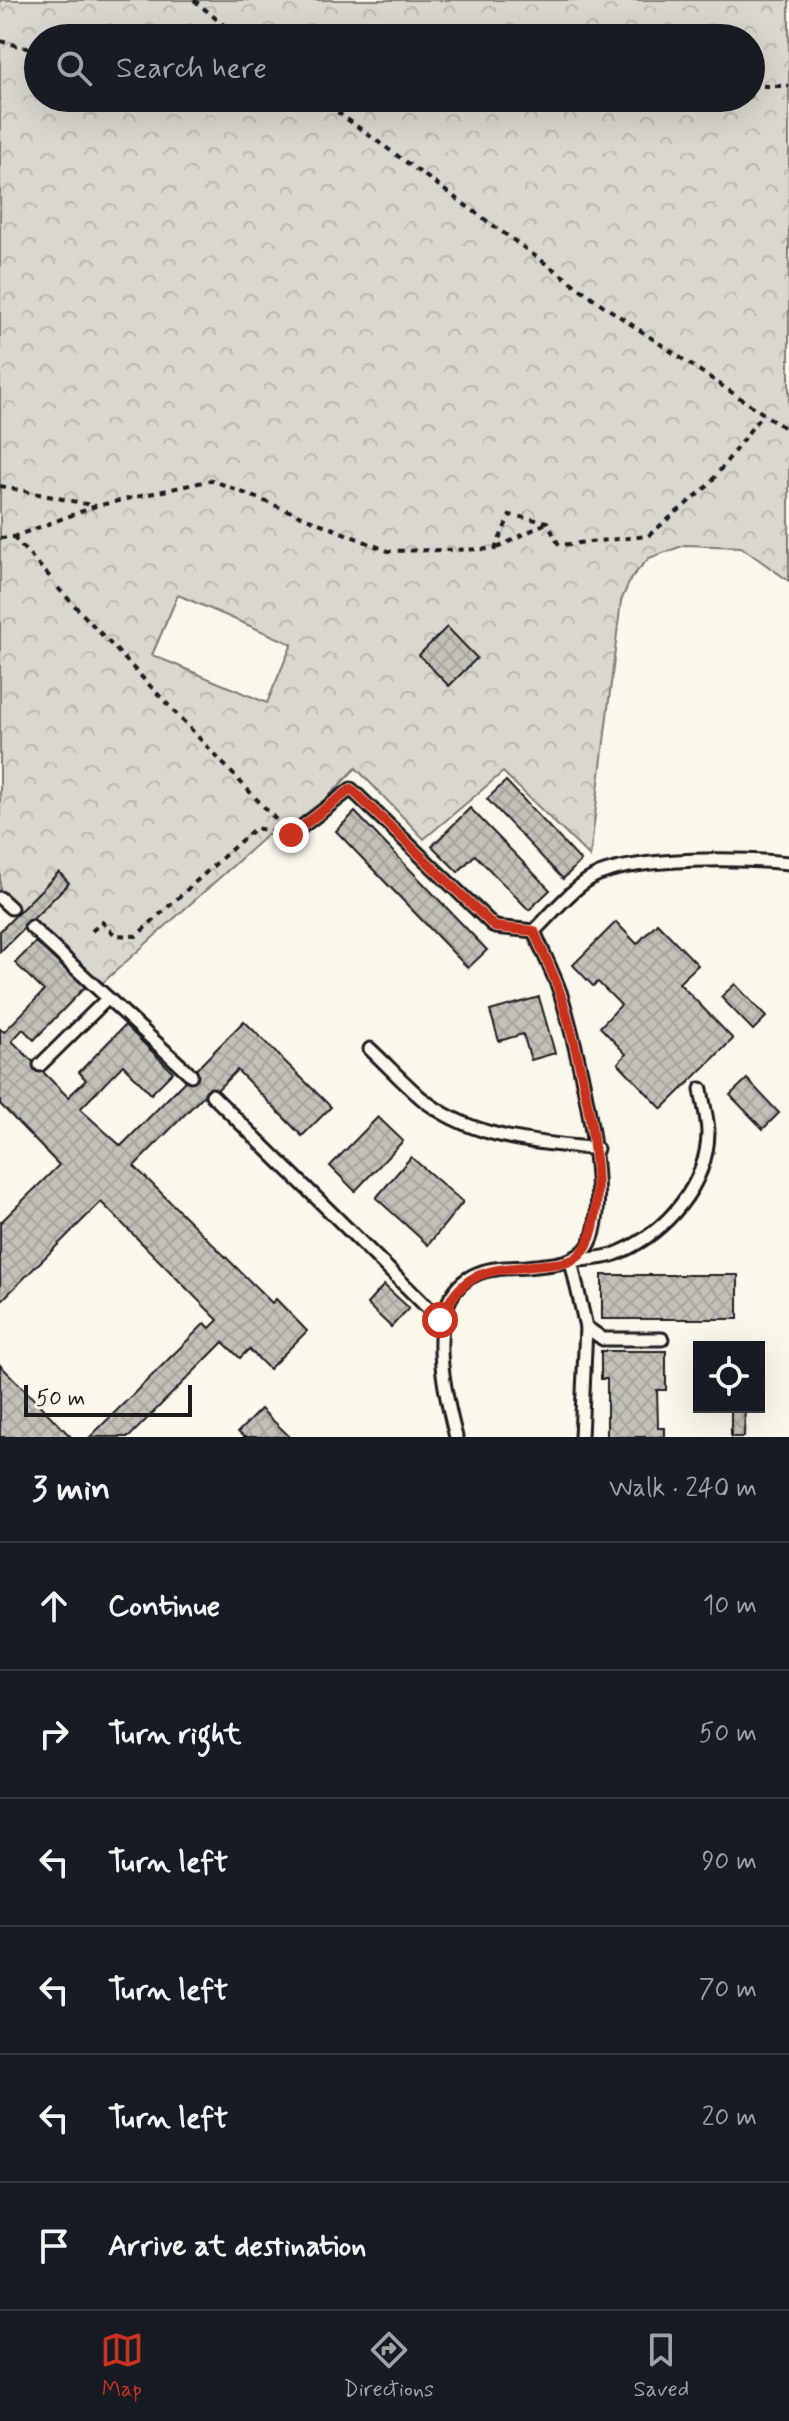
<!DOCTYPE html>
<meta charset="utf-8">
<style>
:root{--surface:#171b24;--page:#242831;--text:#f1f3f6;--muted:#9ea1a6;--line:#363941;--accent:#c8321e}
body{margin:0;font-family:Mynerve,sans-serif;background:var(--page);color:var(--text)}
.controls{position:absolute;right:24px;bottom:24px;display:grid;overflow:hidden;border-radius:0px;box-shadow:0 8px 32px #0002}
.controls button{width:72px;height:72px;display:grid;place-items:center;padding:0;border:0;border-bottom:2px solid var(--line);background:var(--surface);color:var(--text);font:40px sans-serif}
.scale{position:absolute;left:24px;bottom:20px;width:168px;box-sizing:border-box;padding-left:8px;border:4px solid #1c1c1c;border-top:0;font-size:22px;line-height:28px;white-space:nowrap;color:#1c1c1c;-webkit-text-stroke:6px #fbf7ec;paint-order:stroke}
.stop{position:absolute;width:24px;height:24px;margin:-18px;border:6px solid #c8321e;border-radius:50%;background:#fff}
.stop.end{background:#c8321e;border-color:#fff;box-shadow:0 2px 8px #0008}
.list{margin:0;padding:0;list-style:none}
h2{display:flex;justify-content:space-between;align-items:center;height:104px;margin:0;padding:0 32px;font-size:34px}
h2 small{font-size:26px;font-weight:400;color:var(--muted)}
.list li{display:grid;grid-template-columns:52px 1fr auto;gap:24px;align-items:center;box-sizing:border-box;height:128px;padding:0 32px;border-top:2px solid var(--line)}
.list b{display:block;font-size:30px;white-space:nowrap}
.list em{font-size:26px;font-style:normal;color:var(--muted)}
.icon{flex:none;width:44px;height:44px;fill:none;stroke:currentColor;stroke-width:2;stroke-linecap:round;stroke-linejoin:round}
.map{position:relative;flex:none;width:789px;height:1437px;overflow:hidden}
.search{position:absolute;background:var(--surface);box-shadow:0 8px 32px #0002;left:24px;right:24px;top:24px;height:88px;display:flex;align-items:center;gap:20px;box-sizing:border-box;padding:0 28px;border-radius:44px;color:var(--muted);font-size:30px}
.sheet{height:872px;background:var(--surface)}
nav{display:flex;justify-content:space-around;align-items:center;box-sizing:border-box;height:112px;border-top:2px solid var(--line);background:var(--surface);font-size:22px;color:var(--muted)}
nav a{display:grid;justify-items:center;gap:4px}
nav .on{color:var(--accent)}
.map>svg:first-child{display:block}
.forest{fill:url(#forest-crowns);stroke:#7b7a75;stroke-width:2;fill-rule:evenodd}
.building{fill:url(#building-cross-hatch);stroke:#1c1c1c;stroke-width:2}
.lines{fill:none;stroke-linecap:round;stroke-linejoin:round}
.service-casing{stroke:#1c1c1c;stroke-width:17}
.path{stroke:#1c1c1c;stroke-width:4;stroke-dasharray:6 6;stroke-linecap:butt}
.service{stroke:#fbf7ec;stroke-width:11}
.route{stroke:#c8321e;stroke-width:10}
</style>
<div class="map">
<svg width="789" height="1437" viewBox="0 0 789 1437">
<defs>
<pattern id="forest-crowns" width="20" height="18" patternUnits="userSpaceOnUse" patternTransform="scale(2)"><rect width="20" height="18" fill="#dad7ce"/><path d="M2 6a3 3 0 1 1 6 0M12 15a3 3 0 1 1 6 0" fill="none" stroke="#bab8b0"/></pattern>
<pattern id="building-cross-hatch" width="8" height="8" patternUnits="userSpaceOnUse" patternTransform="scale(2)"><rect width="8" height="8" fill="#c3c0b8"/><path d="M0 0l8 8M0 8l8-8" fill="none" stroke="#a7a49e"/></pattern>
</defs>
<rect width="100%" height="100%" fill="#fbf7ec"/>
<filter id="ink" filterUnits="userSpaceOnUse"><feTurbulence type="fractalNoise" baseFrequency=".0125" numOctaves="2"/><feDisplacementMap in="SourceGraphic" scale="16" xChannelSelector="R" yChannelSelector="G"/><feConvolveMatrix kernelMatrix="1 2 1 2 8 2 1 2 1" color-interpolation-filters="sRGB"/></filter>
<g filter="url(#ink)">
<path class="forest" d="M 0,0 L 789,0 L 789,581 L 741,547 L 685,545 L 649,558 L 631,578 L 621,601 L 590,857 L 503,772 L 424,839 L 356,768 L 291,835 L 267,835 L 99,986 L 0,892 ZM 38,38 L 751,38 L 751,98 L 38,98 ZM 178,595 L 292,644 L 267,703 L 152,655 Z"/>
<g class="building">
<polygon points="447,627 477,658 449,686 419,655"/>
<polygon points="506,781 581,861 563,879 487,799"/>
<polygon points="470,808 550,890 529,910 475,855 458,872 432,846"/>
<polygon points="355,812 487,950 468,968 336,831"/>
<polygon points="59,872 69,883 0,952 0,931"/>
<polygon points="616,922 637,944 657,923 698,965 679,983 733,1039 662,1109 618,1063 626,1054 600,1027 621,1005 598,982 593,986 573,965"/>
<polygon points="36,942 69,973 72,969 88,984 34,1040 23,1029 12,1041 68,1097 86,1080 79,1072 125,1025 173,1072 151,1094 123,1065 80,1109 121,1146 244,1021 331,1107 302,1136 237,1070 212,1095 208,1091 134,1166 272,1303 276,1299 307,1331 269,1369 249,1349 240,1358 223,1342 129,1437 90,1437 205,1323 210,1328 218,1320 101,1202 0,1302 0,1223 59,1165 0,1104 0,1029 4,1032 44,991 15,963"/>
<polygon points="735,984 766,1017 753,1030 721,997"/>
<polygon points="539,997 555,1053 531,1060 523,1034 499,1041 490,1011"/>
<polygon points="747,1079 779,1113 763,1129 730,1095"/>
<polygon points="378,1117 403,1141 355,1191 330,1166"/>
<polygon points="411,1157 463,1202 428,1245 376,1198"/>
<rect x="602" y="1275" width="136" height="44"/>
<polygon points="384,1285 409,1308 391,1327 367,1304"/>
<polygon points="601,1351 666,1351 666,1390 657,1390 658,1428 665,1428 665,1437 607,1437 607,1379 601,1379"/>
<polygon points="0,1365 71,1437 0,1437"/>
<polygon points="731,1407 745,1407 744,1437 731,1437"/>
<polygon points="261,1409 290,1437 244,1437 238,1432"/>
</g>
<g class="lines">
<defs>
<g id="service">
<polyline points="291,835 351,789 495,927 534,931"/>
<polyline points="0,898 11,908"/>
<polyline points="31,927 191,1075"/>
<path d="M 370,1049 C 387,1065 403,1082 420,1097 C 470,1139 535,1142 597,1149"/>
<polyline points="40,1065 108,998"/>
<polyline points="212,1095 440,1320"/>
<path d="M 662,1339 L 603,1339 L 586,1327 L 571,1261 C 586,1259 606,1259 620,1252 C 666,1232 707,1185 708,1133 C 708,1119 703,1103 701,1089"/>
<path d="M 456,1437 C 444,1391 420,1295 479,1273 C 493,1267 512,1268 527,1267 C 547,1264 568,1266 584,1251 C 620,1218 575,1038 560,992 C 553,972 542,951 534,931 C 552,914 575,884 599,874 C 643,857 741,858 789,863"/>
<polyline points="581,1437 586,1327"/>
</g>
</defs>
<use href="#service" class="service-casing"/>
<g class="path">
<polyline points="194,0 239,38"/>
<polyline points="0,41 38,51"/>
<polyline points="751,86 789,86"/>
<polyline points="318,98 604,306 789,431"/>
<polyline points="0,486 96,506"/>
<polyline points="13,537 51,578"/>
<polyline points="0,538 13,537 96,506 212,480 388,551 495,549 510,515 547,522 559,545 648,536 709,485 763,413"/>
<polyline points="497,548 546,523"/>
<polyline points="58,588 281,825"/>
<polyline points="92,931 102,922 115,935 136,936 255,828 277,832"/>
</g>
<use href="#service" class="service"/>
</g>
</g>
<g class="lines" filter="url(#ink)">
<path class="route" d="M 291,835 L 351,789 L 495,927 L 534,931 C 542,951 553,972 560,993 C 576,1042 626,1230 573,1260 C 565,1264 552,1264 543,1265 C 491,1271 464,1266 440,1320"/>
</g>
</svg>
<div class="controls">
<button><svg class="icon" aria-label="locate" viewBox="0 0 24 24"><circle cx="12" cy="12" r="6"/><path d="M12 2v4M12 18v4M2 12h4M18 12h4"/></svg></button>
</div>
<div class="scale">50 m</div>
<div class="stop" style="left:440px;top:1320px"></div>
<div class="stop end" style="left:291px;top:835px"></div>
<div class="search"><svg class="icon" aria-label="search" viewBox="0 0 24 24"><circle cx="10" cy="10" r="6"/><path d="M15 15l6 6"/></svg>Search here</div>
</div>
<section class="sheet">
<h2>3 min<small>Walk · 240 m</small></h2>
<ul class="list">
<li><svg class="icon" aria-label="ahead" viewBox="0 0 24 24"><path d="M12 20V5M6 11l6-6 6 6"/></svg><div><b>Continue</b></div><em>10 m</em></li>
<li><svg class="icon" aria-label="right" viewBox="0 0 24 24"><path d="M7 20v-9h11M14 6l5 5-5 5"/></svg><div><b>Turn right</b></div><em>50 m</em></li>
<li><svg class="icon" aria-label="left" viewBox="0 0 24 24"><path d="M17 20v-9H6M10 6l-5 5 5 5"/></svg><div><b>Turn left</b></div><em>90 m</em></li>
<li><svg class="icon" aria-label="left" viewBox="0 0 24 24"><path d="M17 20v-9H6M10 6l-5 5 5 5"/></svg><div><b>Turn left</b></div><em>70 m</em></li>
<li><svg class="icon" aria-label="left" viewBox="0 0 24 24"><path d="M17 20v-9H6M10 6l-5 5 5 5"/></svg><div><b>Turn left</b></div><em>20 m</em></li>
<li><svg class="icon" aria-label="arrive" viewBox="0 0 24 24"><path d="M6 21V4h12l-3 4 3 4H6"/></svg><div><b>Arrive at destination</b></div></li>
</ul>
</section>
<nav>
<a class="on"><svg class="icon" aria-label="map" viewBox="0 0 24 24"><path d="M3 6l6-2 6 2 6-2v14l-6 2-6-2-6 2zM9 4v14M15 6v14"/></svg>Map</a>
<a><svg class="icon" aria-label="directions" viewBox="0 0 24 24"><path d="M12 3l9 9-9 9-9-9zM9 14v-3h6M13 9l2 2-2 2"/></svg>Directions</a>
<a><svg class="icon" aria-label="saved" viewBox="0 0 24 24"><path d="M7 4h10v16l-5-4-5 4z"/></svg>Saved</a>
</nav>
